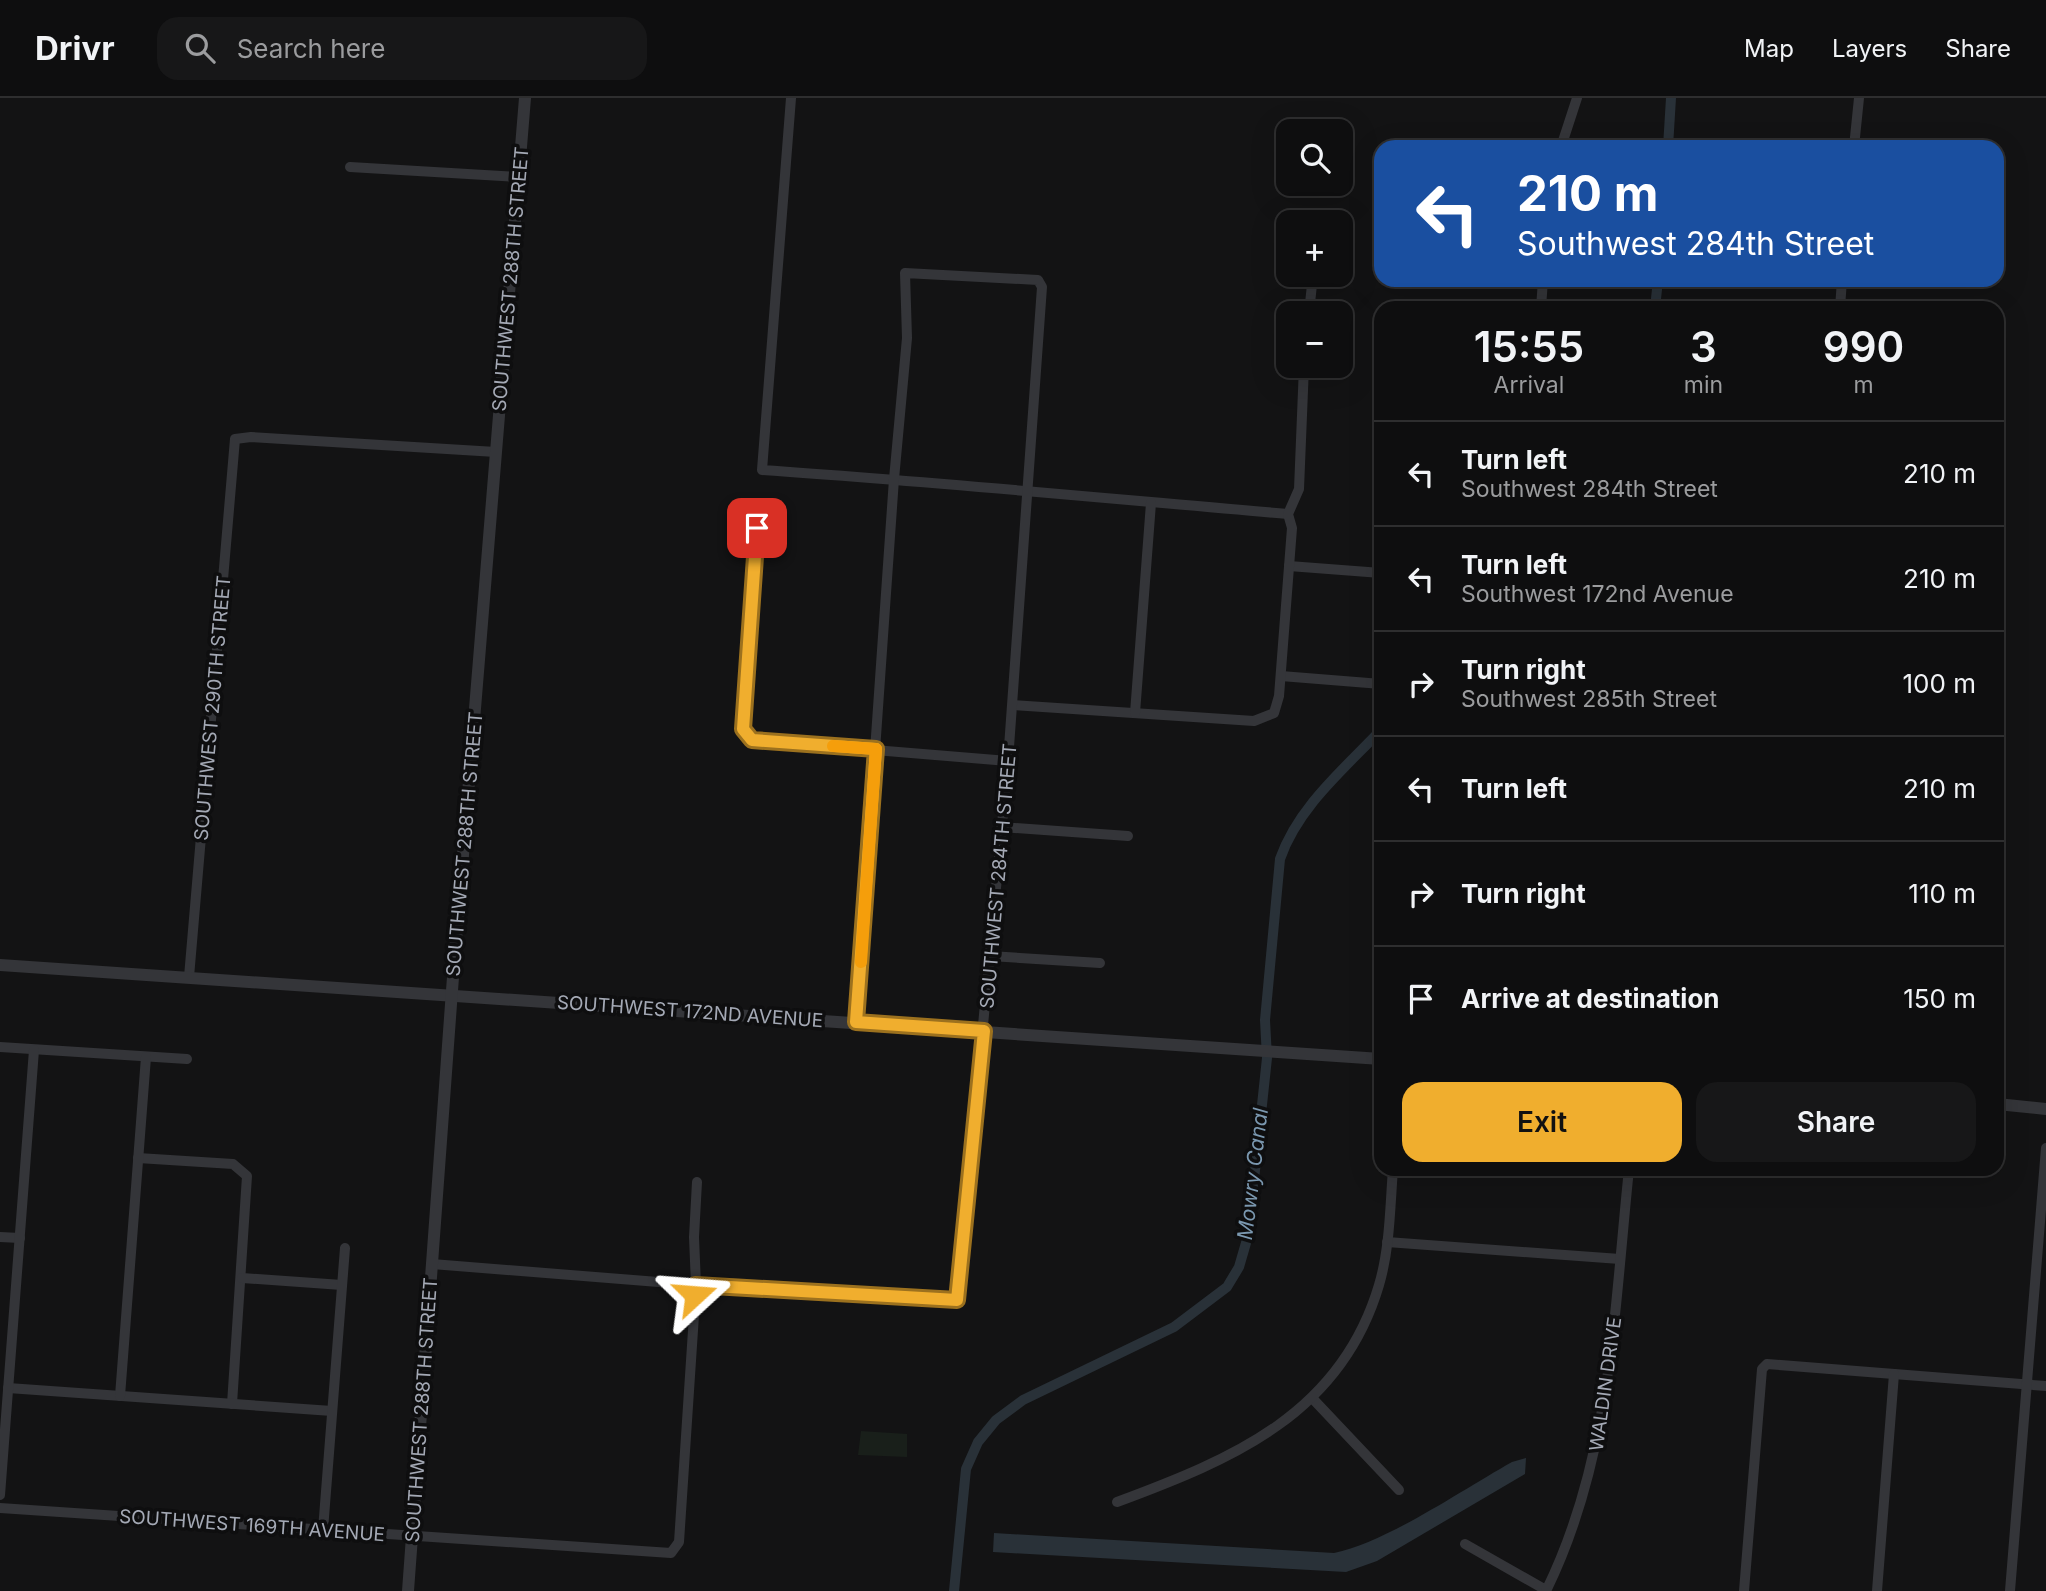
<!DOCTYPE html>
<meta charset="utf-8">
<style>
:root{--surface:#0e0e0f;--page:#171718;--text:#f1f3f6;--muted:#9b9c9e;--line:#2e2e2f;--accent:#f0ae2e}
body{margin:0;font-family:Inter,sans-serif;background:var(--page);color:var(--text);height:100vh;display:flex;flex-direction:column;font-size:26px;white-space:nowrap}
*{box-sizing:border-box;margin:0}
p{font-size:23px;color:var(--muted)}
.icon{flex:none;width:38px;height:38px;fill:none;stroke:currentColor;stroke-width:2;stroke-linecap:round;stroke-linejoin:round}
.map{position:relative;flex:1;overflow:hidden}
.details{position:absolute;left:1374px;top:203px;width:630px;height:875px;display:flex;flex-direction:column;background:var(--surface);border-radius:21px;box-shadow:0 7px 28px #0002,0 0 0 2px var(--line)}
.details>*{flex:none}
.top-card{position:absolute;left:1374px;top:42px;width:630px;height:147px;border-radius:21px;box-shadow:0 7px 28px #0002,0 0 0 2px var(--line);background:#1a4fa0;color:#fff;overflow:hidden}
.controls{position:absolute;left:1276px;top:21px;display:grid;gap:14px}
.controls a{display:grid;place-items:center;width:77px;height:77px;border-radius:14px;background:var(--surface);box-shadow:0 7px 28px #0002,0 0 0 2px var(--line);font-size:35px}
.pin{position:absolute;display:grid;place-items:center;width:60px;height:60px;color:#fff;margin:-30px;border-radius:14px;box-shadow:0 4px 10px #0006}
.me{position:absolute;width:77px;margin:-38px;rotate:71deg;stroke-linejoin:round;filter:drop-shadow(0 0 5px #0008)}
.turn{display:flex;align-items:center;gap:24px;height:147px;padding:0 28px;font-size:32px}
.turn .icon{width:91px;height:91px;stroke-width:2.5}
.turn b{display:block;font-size:49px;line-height:60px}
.eta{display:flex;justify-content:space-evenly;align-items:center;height:119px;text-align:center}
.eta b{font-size:42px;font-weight:600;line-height:49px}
.cta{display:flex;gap:14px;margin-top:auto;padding:14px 28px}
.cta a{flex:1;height:80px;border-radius:21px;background:var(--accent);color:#111;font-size:28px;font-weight:600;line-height:80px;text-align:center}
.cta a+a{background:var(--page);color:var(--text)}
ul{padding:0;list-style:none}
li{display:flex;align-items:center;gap:21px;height:105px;padding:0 28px;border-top:2px solid var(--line)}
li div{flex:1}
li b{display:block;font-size:26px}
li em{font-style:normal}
header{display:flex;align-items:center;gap:42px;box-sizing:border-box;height:98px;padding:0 35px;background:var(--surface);border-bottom:2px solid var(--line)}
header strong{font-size:33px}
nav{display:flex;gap:38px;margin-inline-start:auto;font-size:24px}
.search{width:490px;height:63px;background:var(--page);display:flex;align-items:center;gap:18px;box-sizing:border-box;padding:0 24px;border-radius:21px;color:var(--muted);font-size:26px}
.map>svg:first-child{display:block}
</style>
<header>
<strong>Drivr</strong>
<div class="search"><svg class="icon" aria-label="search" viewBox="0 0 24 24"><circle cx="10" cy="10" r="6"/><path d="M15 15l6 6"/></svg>Search here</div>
<nav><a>Map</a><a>Layers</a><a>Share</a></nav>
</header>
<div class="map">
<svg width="2046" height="1493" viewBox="0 0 2046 1493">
<rect width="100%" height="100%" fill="#131314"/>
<path fill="#191f1a" d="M861,1333L907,1336V1359L858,1357Z"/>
<path fill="#293138" d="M1526,1360L1525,1376L1377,1463L1346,1474L993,1454L994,1435L1334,1455C1387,1444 1462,1392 1512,1364Z"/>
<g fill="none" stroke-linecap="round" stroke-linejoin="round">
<g stroke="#293138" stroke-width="10">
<path d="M1668,49L1671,0"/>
<path d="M1655,210L1658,182"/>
<path d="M954,1493L966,1371L978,1344L996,1322L1023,1302L1174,1229L1227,1189L1239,1169L1248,1138L1267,960L1265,922L1280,761C1298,709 1344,671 1381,632"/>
</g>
<g stroke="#343539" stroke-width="10">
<path d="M791,0L762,372C938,384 1113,401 1288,416"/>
<path d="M1561,49L1577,0"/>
<path d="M1854,49L1859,0"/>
<path d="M350,69L518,79"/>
<path d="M1541,210L1543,182"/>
<path d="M1840,210L1842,182"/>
<path d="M1309,215L1313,177"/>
<path d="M759,405L742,631L752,642L1008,663"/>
<path d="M1289,468L1381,475"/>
<path d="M1281,578L1381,586"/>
<path d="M1013,607L1254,623L1274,615L1279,598L1292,430L1288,416L1299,391L1304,268"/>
<path d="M1135,615L1151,405"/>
<path d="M1001,729L1128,738"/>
<path d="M990,858L1100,865"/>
<path d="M189,879L235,341L251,339L496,354"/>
<path d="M0,949L187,961"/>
<path d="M138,1060L233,1066L247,1078L232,1306"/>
<path d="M0,1139L20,1140"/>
<path d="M1387,1144L1620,1161"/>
<path d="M432,1166L696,1187L957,1202L1008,663L1042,189L1038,182L905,175L907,240L894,381L856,924"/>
<path d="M242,1180L342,1187"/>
<path d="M8,1290L332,1313"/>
<path d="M120,1298L146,959"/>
<path d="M1313,1301L1399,1392"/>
<path d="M0,1397L34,952"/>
<path d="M1117,1404C1233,1361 1341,1316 1379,1187C1390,1150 1390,1109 1393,1071"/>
<path d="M0,1410L671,1455L679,1444L696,1187L694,1139L697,1084"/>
<path d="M323,1432L345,1150"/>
<path d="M1465,1446L1546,1492"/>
<path d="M1546,1493C1611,1361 1614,1214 1629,1071"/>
<path d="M1744,1493L1762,1271L1767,1266L2046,1288"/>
<path d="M1877,1493L1894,1276"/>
<path d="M2010,1493L2046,1050"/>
</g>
<g stroke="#343539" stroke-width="12">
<path d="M0,867L1381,961"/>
<path d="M1997,1006L2046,1011"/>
<path d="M408,1493L453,879L525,0"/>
</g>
</g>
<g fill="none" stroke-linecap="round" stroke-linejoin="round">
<g stroke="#9c711e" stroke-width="18">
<path id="route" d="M695,1197V1187L957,1202L984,933L856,924L876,651L752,642L743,631L757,430"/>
</g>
<use href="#route" stroke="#f0ae2e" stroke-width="12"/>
<path stroke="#f59e0b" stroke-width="12" d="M833,648L876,651L861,864"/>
</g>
<g text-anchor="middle" stroke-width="7" stroke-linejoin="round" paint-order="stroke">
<g font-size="19" fill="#a4a9b5" stroke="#0e0e0f">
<text transform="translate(510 181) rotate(-85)" y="7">SOUTHWEST 288TH STREET</text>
<text transform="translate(212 610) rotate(-85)" y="7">SOUTHWEST 290TH STREET</text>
<text transform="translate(464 746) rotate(-85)" y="7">SOUTHWEST 288TH STREET</text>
<text transform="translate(998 778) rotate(-85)" y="7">SOUTHWEST 284TH STREET</text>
<text transform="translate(690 913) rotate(4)" y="7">SOUTHWEST 172ND AVENUE</text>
<text transform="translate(1605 1286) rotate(-82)" y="7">WALDIN DRIVE</text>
<text transform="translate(421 1312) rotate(-86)" y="7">SOUTHWEST 288TH STREET</text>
<text transform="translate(252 1427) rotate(4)" y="7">SOUTHWEST 169TH AVENUE</text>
</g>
<g font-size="21" font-style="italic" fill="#7b98b0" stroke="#0e0e0f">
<text transform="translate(1253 1076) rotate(-83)" y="7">Mowry Canal</text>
</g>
</g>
</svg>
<div class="controls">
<a><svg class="icon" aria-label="search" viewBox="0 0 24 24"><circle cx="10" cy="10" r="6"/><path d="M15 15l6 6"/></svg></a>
<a>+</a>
<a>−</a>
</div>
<div class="pin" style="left:757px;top:430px;background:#d93025"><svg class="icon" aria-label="arrive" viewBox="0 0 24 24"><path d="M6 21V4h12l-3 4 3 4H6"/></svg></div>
<svg class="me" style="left:695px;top:1197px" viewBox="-20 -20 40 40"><path d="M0-17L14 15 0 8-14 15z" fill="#f0ae2e" stroke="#fff" stroke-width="4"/></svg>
<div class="top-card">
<div class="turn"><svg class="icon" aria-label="left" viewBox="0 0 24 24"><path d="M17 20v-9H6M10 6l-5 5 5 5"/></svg><div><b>210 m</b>Southwest 284th Street</div></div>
</div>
<section class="details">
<div class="eta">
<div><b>15:55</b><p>Arrival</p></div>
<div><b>3</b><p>min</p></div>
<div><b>990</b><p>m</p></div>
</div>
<ul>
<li><svg class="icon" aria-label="left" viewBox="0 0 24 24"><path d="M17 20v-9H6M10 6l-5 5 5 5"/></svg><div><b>Turn left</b><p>Southwest 284th Street</p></div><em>210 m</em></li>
<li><svg class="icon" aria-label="left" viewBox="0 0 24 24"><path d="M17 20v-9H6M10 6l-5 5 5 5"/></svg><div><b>Turn left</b><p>Southwest 172nd Avenue</p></div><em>210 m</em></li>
<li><svg class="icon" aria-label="right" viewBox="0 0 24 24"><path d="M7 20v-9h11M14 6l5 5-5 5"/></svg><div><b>Turn right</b><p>Southwest 285th Street</p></div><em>100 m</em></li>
<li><svg class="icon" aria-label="left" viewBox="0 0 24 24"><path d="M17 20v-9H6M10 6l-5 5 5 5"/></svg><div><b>Turn left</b></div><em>210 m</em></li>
<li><svg class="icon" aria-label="right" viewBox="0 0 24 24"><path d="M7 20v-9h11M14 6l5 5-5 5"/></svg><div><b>Turn right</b></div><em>110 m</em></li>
<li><svg class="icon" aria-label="arrive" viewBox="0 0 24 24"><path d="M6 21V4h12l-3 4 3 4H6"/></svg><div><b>Arrive at destination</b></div><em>150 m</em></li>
</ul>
<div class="cta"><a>Exit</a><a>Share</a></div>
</section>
</div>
